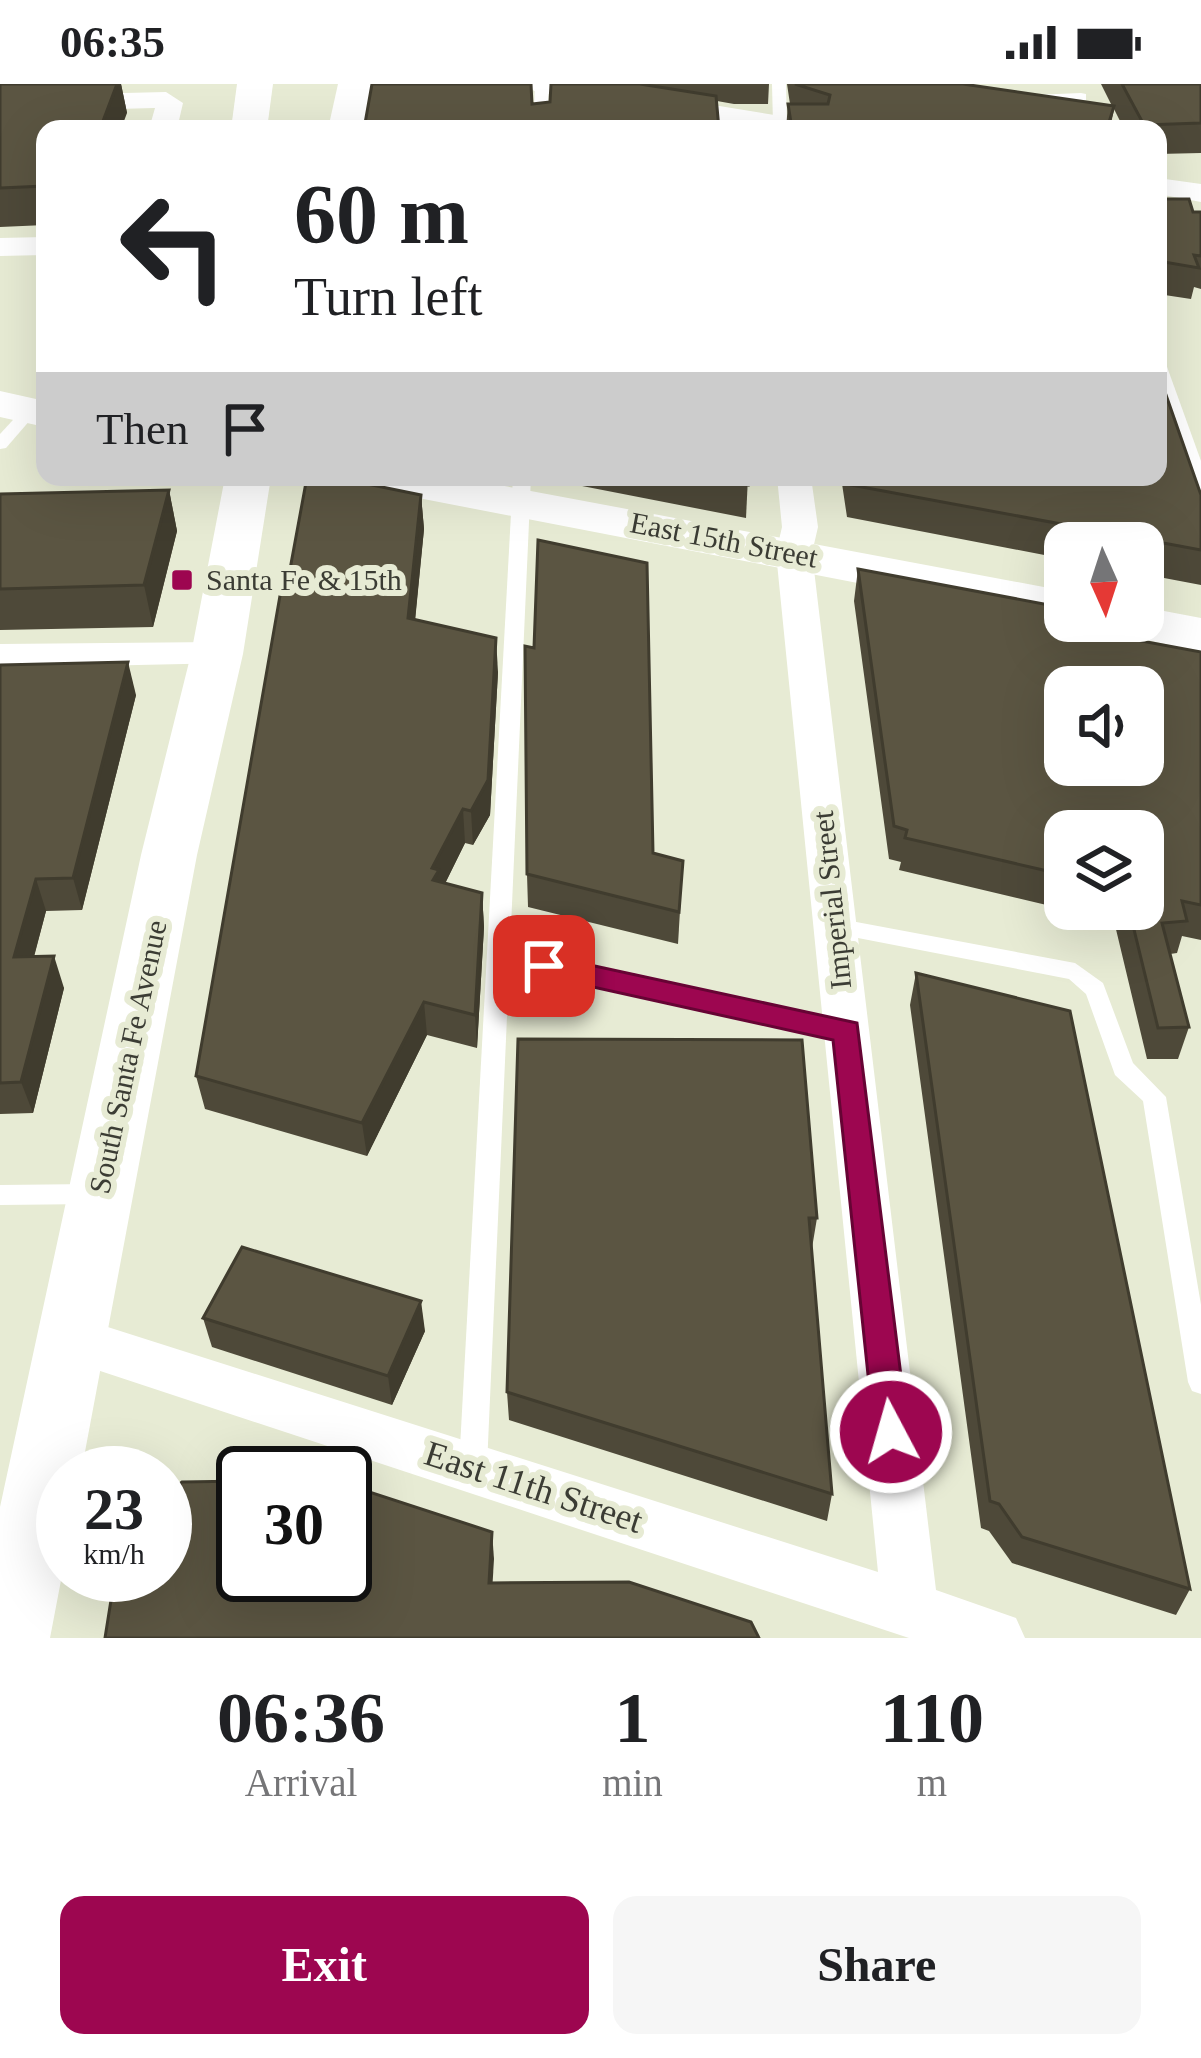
<!DOCTYPE html>
<style>
:root{--surface:#fff;--page:#f6f6f6;--text:#202124;--muted:#757577;--accent:#9d0650}
body{margin:0;font-family:Georgia,serif;background:var(--page);color:var(--text);height:100vh;display:flex;flex-direction:column;font-size:45px;white-space:nowrap}
*{box-sizing:border-box;margin:0}
p{font-size:39px;color:var(--muted)}
.icon{flex:none;width:66px;height:66px;fill:none;stroke:currentColor;stroke-width:2;stroke-linecap:round;stroke-linejoin:round}
.map{position:relative;height:1554px;overflow:hidden}
.panel{display:flex;flex-direction:column;background:var(--surface);flex:1}
.panel>*{flex:none}
.banner{position:absolute;left:36px;top:36px;width:1131px;height:366px;border-radius:24px;box-shadow:0 12px 48px #0002;background:#fff;color:var(--text);overflow:hidden}
.needle{width:78px;rotate:177deg}
.buttons{position:absolute;left:1044px;top:438px;display:grid;gap:24px}
.buttons a{display:grid;place-items:center;width:120px;height:120px;border-radius:24px;background:var(--surface);box-shadow:0 12px 48px #0002;font-size:60px}
.speed{position:absolute;left:36px;top:1362px;display:flex;gap:24px;font-size:60px;font-weight:700;text-align:center}
.speed>*{display:grid;place-content:center;width:156px;height:156px;border-radius:50%;background:var(--surface);box-shadow:0 12px 48px #0002;line-height:1}
.speed small{font-size:30px;font-weight:400}
.speed .limit{border:6px solid #111;border-radius:18px;background:#fff;color:#111}
.pin{position:absolute;display:grid;place-items:center;width:102px;height:102px;color:#fff;margin:-51px;border-radius:24px;box-shadow:0 6px 18px #0006}
.me{position:absolute;width:132px;margin:-66px;rotate:354deg;stroke-linejoin:round;filter:drop-shadow(0 0 9px #0008)}
.turn{display:flex;align-items:center;gap:42px;height:252px;padding:0 60px;font-size:54px}
.turn .icon{width:156px;height:156px;stroke-width:2.5}
.turn b{display:block;font-size:84px;line-height:102px}
.then{display:flex;align-items:center;height:114px;padding:0 60px;background:#0003;gap:24px;font-size:45px}
.eta{display:flex;justify-content:space-evenly;align-items:center;height:204px;text-align:center}
.eta b{font-size:72px;font-weight:700;line-height:84px}
.primary-button{display:flex;gap:24px;margin-top:auto;padding:24px 60px}
.primary-button a{flex:1;height:138px;border-radius:24px;background:var(--accent);color:#fff;font-size:48px;font-weight:700;line-height:138px;text-align:center}
.primary-button a+a{background:var(--page);color:var(--text)}
.status{display:flex;justify-content:space-between;align-items:center;height:84px;padding:0 60px;background:var(--surface);direction:ltr}
.status svg{height:33px;fill:currentColor}
.map>svg:first-child{display:block}
</style>
<div class="status"><b>06:35</b><svg viewBox="0 0 49 12"><path d="M0 12V9h3v3zM5 12V6h3v6zM10 12V3h3v9zM15 12V0h3v12zM26 1h20v11H26zM47 4h2v5h-2z"/></svg></div>
<div class="map">
<svg width="1201" height="1554" viewBox="0 0 1201 1554">
<rect width="100%" height="100%" fill="#e7ebd4"/>
<g fill="none" stroke-linecap="round" stroke-linejoin="round">
<g fill="#fff" fill-rule="evenodd">
<path d="M772,0H786L787,40L780,44L773,40Z"/>
<path d="M535,1H549L547,45H533Z"/>
<path d="M1081,9L1086,10V16L1033,19L1026,15L1033,11Z"/>
<path d="M1158,275L1166,280L1201,377V406L1192,401L1158,303Z"/>
<path d="M30,322L38,327L6,364L0,365V350L24,324Z"/>
<path d="M513,393H531L487,1382L483,1391L473,1395L463,1391L459,1382Z"/>
<path d="M835,834L1075,879L1103,899L1133,979L1166,1013L1201,1221V1310L1192,1307L1188,1298L1143,1017L1115,991L1086,910L1069,895L827,848L824,842L827,836Z"/>
<path d="M544,874L846,939L854,942L857,948L854,954L846,957L544,890L536,888L533,882L536,876Z"/>
<path d="M93,1100L102,1103L105,1110L102,1117L93,1120L0,1121V1101Z"/>
</g>
<g fill="#fff" fill-rule="evenodd">
<path d="M523,0H584L811,37L825,45H761L536,8Z"/>
<path d="M166,8L183,19L177,45H149L155,24L0,28V12Z"/>
<path d="M1158,94L1201,100V118L1158,110Z"/>
<path d="M45,153V171L0,172V154Z"/>
<path d="M777,393H811L818,443L812,469L936,1506L1016,1534L1025,1554H909L70,1277L52,1270L44,1254L52,1238L70,1231L878,1488L776,469L782,443Z"/>
<path d="M217,558L230,561L236,570L230,579L0,584V560Z"/>
</g>
<g fill="#fff" fill-rule="evenodd">
<path d="M237,0H273L267,45H231Z"/>
<path d="M0,307L45,317V343L0,333Z"/>
<path d="M225,393H271L243,570L197,771L81,1389H63V1486L50,1554H0V1423L141,771L191,570Z"/>
<path d="M359,393H456L1065,507V537H1073L1065,539L382,407L366,403Z"/>
<path d="M1143,523L1201,534V568L1115,549L1108,537H1143Z"/>
</g>
<path fill="#fff" fill-rule="evenodd" d="M338,0H378L368,45H328Z"/>
</g>
<g fill="#4e4939" fill-rule="evenodd">
<path d="M0,0H121L127,29L45,45V141L0,143Z"/>
<path d="M551,0H769L768,20H734L717,17L532,20L550,18Z"/>
<path d="M787,0H963L1112,22L1101,0H1201V69L1158,70V45H1124L1114,25L1110,45H786L788,20H790Z"/>
<path d="M1158,115L1193,128H1201V205L1194,203L1191,215L1158,210Z"/>
<path d="M536,393H748L746,434Z"/>
<path d="M841,393H1158L1201,411V501L1143,490V459H1065V475L847,433Z"/>
<path d="M169,406L177,447L153,543L0,546V410Z"/>
<path d="M421,411L424,445L415,535L498,588L490,731L473,761L465,759L445,799L482,809L484,843L477,964L427,951L367,1072L205,1025L196,992L286,507Z"/>
<path d="M858,485L1093,548L1201,568V856L1182,852L1177,869L1170,870L1189,943L1178,975H1147L1114,837L899,786L901,778L889,775L854,517ZM1065,747L1143,825H1065Z"/>
<path d="M0,581L136,611L82,826L46,827L34,873L64,904L33,1029L0,1030Z"/>
<path d="M683,777L678,860L528,823L527,790Z"/>
<path d="M916,889L1190,1505L1176,1531L1012,1479L989,1447L981,1444L910,921Z"/>
<path d="M518,955L817,1134L812,1164L832,1410L827,1437L509,1336L507,1308Z"/>
<path d="M203,1234L425,1247L392,1321L212,1263Z"/>
</g>
<g fill="#403c2e">
<path d="M117,0H121L127,29L121,45H100Z"/>
<path d="M169,406L177,447L153,543L144,501Z"/>
<path d="M421,411L424,445L412,568L408,534Z"/>
<path d="M496,554L498,588L490,731L473,761L471,727Z"/>
<path d="M128,578L136,611L82,826L73,794Z"/>
<path d="M463,725L465,759L441,808L437,831L432,784Z"/>
<path d="M36,795L46,827L25,905L14,873Z"/>
<path d="M482,809L484,843L477,964L475,931Z"/>
<path d="M54,872L64,904L33,1029L21,998Z"/>
<path d="M424,918L427,951L367,1072L362,1039Z"/>
<path d="M421,1217L425,1247L392,1321L388,1292Z"/>
<path d="M492,1448L494,1475L491,1525L489,1499Z"/>
</g>
<g fill="#5b5542" stroke="#403c2e" stroke-width="3" fill-rule="evenodd">
<path d="M0,0H117L100,45H45V102L0,104Z"/>
<path d="M372,0H531L532,20L550,18L551,0H640L716,12L719,45H364Z"/>
<path d="M795,0H963L1114,22L1107,45H792L788,20H828L830,11Z"/>
<path d="M1122,0H1201V39L1144,41Z"/>
<path d="M1158,115H1189L1193,128H1201V172L1194,171L1199,184L1158,177Z"/>
<path d="M1158,288L1201,411V466L851,401L850,393H1158Z"/>
<path d="M307,393H333L421,411L408,534L496,554L488,696L471,727L463,725L432,784L439,786L433,796L482,809L475,931L424,918L362,1039L196,992L281,506L286,507Z"/>
<path d="M705,393H748V401Z"/>
<path d="M169,406L144,501L0,505V410Z"/>
<path d="M538,456L647,479L653,769L683,777L679,828L527,790L525,562L534,564Z"/>
<path d="M858,485L1065,524V537H1090L1093,548L1201,568V821L1182,817L1187,837L1162,839L1189,943L1158,944L1129,825H1143V747H1065V791L905,754L907,746L894,742ZM1065,603H1143V681H1065Z"/>
<path d="M128,578L73,794L36,795L14,873L54,872L21,998L0,999V581Z"/>
<path d="M916,889L1070,927L1190,1505L1022,1453L999,1420L990,1417Z"/>
<path d="M518,955L802,956L817,1134H809L832,1410L507,1308Z"/>
<path d="M242,1163L421,1217L388,1292L203,1234Z"/>
<path d="M243,1397V1491H345V1400L492,1448L489,1499L629,1498L751,1538L759,1554H105L115,1491H165V1407L169,1409L182,1398Z"/>
</g>
<path fill="#9d0650" stroke="#660434" stroke-width="3" d="M544,871L857,939L908,1348L903,1359L891,1364L879,1359L874,1348L833,956L534,890L530,882L534,875Z"/>
<rect fill="#9d0650" stroke="#e7ebd4" stroke-width="4.5" x="170" y="484" width="24" height="24" rx="6"/>
<g text-anchor="middle" stroke-width="12" stroke-linejoin="round" paint-order="stroke">
<g font-size="30" fill="#3b3c34" stroke="#e7ebd4">
<text transform="translate(724 456) rotate(11)" y="10">East 15th Street</text>
<text transform="translate(832 816) rotate(-96)" y="10">Imperial Street</text>
<text transform="translate(128 973) rotate(-78)" y="10">South Santa Fe Avenue</text>
</g>
<g font-size="30" fill="#3b3c34" stroke="#e7ebd4" text-anchor="start">
<text x="206" y="506">Santa Fe &amp; 15th</text>
</g>
<g font-size="36" fill="#3b3c34" stroke="#e7ebd4">
<text transform="translate(534 1402) rotate(18)" y="13">East 11th Street</text>
</g>
</g>
</svg>
<div class="buttons">
<a><svg class="needle" viewBox="-14 -14 28 28"><path d="M0-13l5 13h-10z" fill="#e53935"/><path d="M0 13l5-13h-10z" fill="#757577"/></svg></a>
<a><svg class="icon" aria-label="sound" viewBox="0 0 24 24"><path d="M4 9h4l5-4v14l-5-4H4zM17 9q2 3 0 6"/></svg></a>
<a><svg class="icon" aria-label="layers" viewBox="0 0 24 24"><path d="M12 4l9 5-9 5-9-5zM3 14l9 5 9-5"/></svg></a>
</div>
<div class="speed"><div>23<small>km/h</small></div><div class="limit">30</div></div>
<div class="pin" style="left:544px;top:882px;background:#d93025"><svg class="icon" aria-label="arrive" viewBox="0 0 24 24"><path d="M6 21V4h12l-3 4 3 4H6"/></svg></div>
<svg class="me" style="left:891px;top:1348px" viewBox="-20 -20 40 40"><circle r="17" fill="#9d0650" stroke="#fff" stroke-width="3"/><path d="M0-11L8 9 0 5-8 9z" fill="#fff"/></svg>
<div class="banner">
<div class="turn"><svg class="icon" aria-label="left" viewBox="0 0 24 24"><path d="M17 20v-9H6M10 6l-5 5 5 5"/></svg><div><b>60 m</b>Turn left</div></div>
<div class="then">Then<svg class="icon" aria-label="arrive" viewBox="0 0 24 24"><path d="M6 21V4h12l-3 4 3 4H6"/></svg></div>
</div>
</div>
<section class="panel">
<div class="eta">
<div><b>06:36</b><p>Arrival</p></div>
<div><b>1</b><p>min</p></div>
<div><b>110</b><p>m</p></div>
</div>
<div class="primary-button"><a>Exit</a><a>Share</a></div>
</section>
